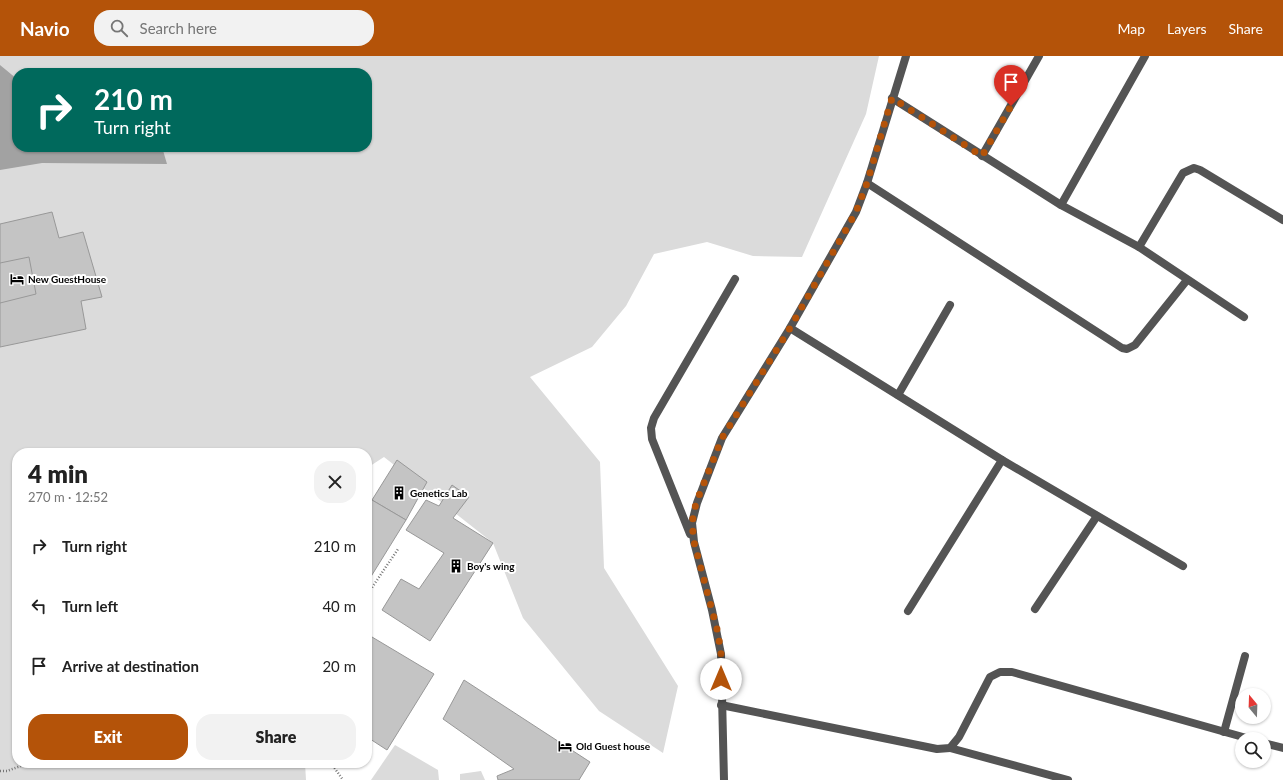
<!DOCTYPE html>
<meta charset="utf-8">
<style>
:root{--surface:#fff;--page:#f2f2f2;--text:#222;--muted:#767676;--accent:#b45309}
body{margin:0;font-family:Lato,sans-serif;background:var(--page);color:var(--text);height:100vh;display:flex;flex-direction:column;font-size:15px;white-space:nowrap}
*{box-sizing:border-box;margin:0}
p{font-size:13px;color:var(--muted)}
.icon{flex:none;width:22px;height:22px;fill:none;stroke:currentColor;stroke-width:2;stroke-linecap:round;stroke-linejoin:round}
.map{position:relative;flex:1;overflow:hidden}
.drawer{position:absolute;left:12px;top:392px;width:360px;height:320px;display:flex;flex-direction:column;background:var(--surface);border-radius:16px;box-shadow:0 1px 3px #0004}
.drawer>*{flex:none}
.hud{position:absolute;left:12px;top:12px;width:360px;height:84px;border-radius:16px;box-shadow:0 1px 3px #0004;background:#00695c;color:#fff;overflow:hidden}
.needle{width:26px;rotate:341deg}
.controls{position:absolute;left:1235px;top:632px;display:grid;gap:8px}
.controls a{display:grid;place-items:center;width:36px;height:36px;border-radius:50%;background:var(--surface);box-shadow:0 1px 3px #0004;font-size:20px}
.pin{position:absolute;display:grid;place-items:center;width:34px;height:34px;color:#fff;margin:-41px -17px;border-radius:50% 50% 50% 0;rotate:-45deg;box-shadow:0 0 4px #0007}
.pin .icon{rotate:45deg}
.me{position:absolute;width:44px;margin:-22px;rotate:0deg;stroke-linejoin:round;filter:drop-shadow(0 0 3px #0008)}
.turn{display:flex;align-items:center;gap:14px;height:84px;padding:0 16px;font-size:18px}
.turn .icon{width:52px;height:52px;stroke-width:2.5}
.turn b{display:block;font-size:28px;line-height:34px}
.round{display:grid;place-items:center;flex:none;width:42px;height:42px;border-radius:16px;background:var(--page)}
.summary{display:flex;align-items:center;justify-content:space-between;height:68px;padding:0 16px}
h1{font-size:24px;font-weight:800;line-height:30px}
.button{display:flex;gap:8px;margin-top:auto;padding:8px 16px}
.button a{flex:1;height:46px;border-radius:16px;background:var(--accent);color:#fff;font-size:16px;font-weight:800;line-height:46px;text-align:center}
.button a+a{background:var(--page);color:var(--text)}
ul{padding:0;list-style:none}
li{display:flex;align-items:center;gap:12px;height:60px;padding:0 16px}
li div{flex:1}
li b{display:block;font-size:15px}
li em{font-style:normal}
header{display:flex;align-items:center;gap:24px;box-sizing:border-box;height:56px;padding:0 20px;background:var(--accent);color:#fff}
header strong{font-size:19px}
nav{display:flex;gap:22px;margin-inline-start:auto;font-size:14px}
.search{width:280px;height:36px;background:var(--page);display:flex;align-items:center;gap:10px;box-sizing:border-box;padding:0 14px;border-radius:16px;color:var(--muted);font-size:15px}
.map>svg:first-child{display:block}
</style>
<header>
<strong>Navio</strong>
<div class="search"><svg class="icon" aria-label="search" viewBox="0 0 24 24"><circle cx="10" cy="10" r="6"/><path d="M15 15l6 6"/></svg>Search here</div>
<nav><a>Map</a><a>Layers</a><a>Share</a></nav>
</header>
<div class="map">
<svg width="1283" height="724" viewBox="0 0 1283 724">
<rect width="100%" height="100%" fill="#fff"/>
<g fill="#dbdbdb" fill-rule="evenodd">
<path d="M0,0H879L866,58L802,201L753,200L707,186L654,198L626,250L592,291L530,321L600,406L604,512L678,630L663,697L599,655L523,562L493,487L384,401L367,412V397H17V707H305L306,724H0ZM17,17H367V91H17Z"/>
<path d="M395,689L438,714L439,724H371Z"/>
<path d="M481,715L485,724H460V718Z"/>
</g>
<path fill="#a2a2a2" d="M0,9L17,23V91H162L167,108L42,107L0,114Z"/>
<g fill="#c4c4c4" stroke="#989898">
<path d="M52,156L59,182L83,176L102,241L81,245L86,273L0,291V168Z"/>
<path d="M29,201L36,238L0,247V207Z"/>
<path d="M397,404L427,426L406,464L372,444Z"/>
<path d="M452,429L469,441L453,462L493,487L430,585L382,554L401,523L419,533L444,497L406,474L426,444L439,450Z"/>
<path d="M372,444L406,464L367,527V452Z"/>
<path d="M367,578L434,618L387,694L367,681Z"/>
<path d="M464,624L590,706L579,724H498L497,720L514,713L443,663Z"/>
</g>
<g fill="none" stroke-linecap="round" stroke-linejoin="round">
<g stroke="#767676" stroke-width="2.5" stroke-dasharray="1 2" stroke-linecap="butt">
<path d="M367,539L398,493"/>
<path d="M331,707L343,724"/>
<path d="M0,715H7L29,707"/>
</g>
<g stroke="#545454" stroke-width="8">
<path d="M892,42L1061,149L1139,191L1244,261"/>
<path d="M982,100L1039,0"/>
<path d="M867,127L1122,292L1127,293L1135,289L1187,224"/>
<path d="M1061,149L1145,0"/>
<path d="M1139,191L1183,117L1194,112L1200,114L1283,164"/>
<path d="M790,272L1002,404L1183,510"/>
<path d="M898,339L950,249"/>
<path d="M690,478L652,383L651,372L654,362L735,223"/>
<path d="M1035,553L1097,460"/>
<path d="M908,555L1002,404"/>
<path d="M721,649L937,693L950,692L959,681L990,621L1000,616H1012L1250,683"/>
<path d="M1224,676L1245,600"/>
<path d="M1264,687L1283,692"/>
<path d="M950,692L1068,724"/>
<path d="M724,724L721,598L712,554L694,486L692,467L697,447L722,382L790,272L856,156L867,127L906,0"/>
</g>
</g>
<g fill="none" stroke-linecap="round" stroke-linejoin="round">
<path stroke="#b45309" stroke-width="7" stroke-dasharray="0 12.6" d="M721,623V598L718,577L694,486L692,467L696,447L722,382L790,272L856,156L867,127L892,42L982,100L1011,50"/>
</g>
<defs>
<g id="hotel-bare" transform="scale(1.08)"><path d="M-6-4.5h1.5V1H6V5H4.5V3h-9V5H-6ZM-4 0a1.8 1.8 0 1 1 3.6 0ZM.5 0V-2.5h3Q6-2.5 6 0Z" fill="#000" stroke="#fff" stroke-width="2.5" paint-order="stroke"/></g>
<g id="building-bare" transform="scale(1.08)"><path d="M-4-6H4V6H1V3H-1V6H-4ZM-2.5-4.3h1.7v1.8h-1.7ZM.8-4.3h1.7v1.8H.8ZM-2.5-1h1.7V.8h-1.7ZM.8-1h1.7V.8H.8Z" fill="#000" stroke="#fff" stroke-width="2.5" paint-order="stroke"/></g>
</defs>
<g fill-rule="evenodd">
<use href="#hotel-bare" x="17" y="223"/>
<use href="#building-bare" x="399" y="437"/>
<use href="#building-bare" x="456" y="510"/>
<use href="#hotel-bare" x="565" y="690"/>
</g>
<g text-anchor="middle" stroke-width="4" stroke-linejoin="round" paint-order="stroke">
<g font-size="10" font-weight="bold" fill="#000" stroke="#fff" text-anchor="start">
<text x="28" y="227">New GuestHouse</text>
<text x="410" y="441">Genetics Lab</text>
<text x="467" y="514">Boy's wing</text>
<text x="576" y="694">Old Guest house</text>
</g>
</g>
</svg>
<div class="controls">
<a><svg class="needle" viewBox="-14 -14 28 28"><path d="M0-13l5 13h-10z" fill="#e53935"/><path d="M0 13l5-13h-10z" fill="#767676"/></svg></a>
<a><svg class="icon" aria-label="search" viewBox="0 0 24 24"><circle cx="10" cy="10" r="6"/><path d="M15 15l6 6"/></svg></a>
</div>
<div class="pin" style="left:1011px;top:50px;background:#d93025"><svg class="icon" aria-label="arrive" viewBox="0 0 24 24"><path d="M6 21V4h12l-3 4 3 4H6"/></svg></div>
<svg class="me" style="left:721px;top:623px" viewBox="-20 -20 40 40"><circle r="19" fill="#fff"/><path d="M0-13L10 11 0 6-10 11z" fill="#b45309"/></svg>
<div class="hud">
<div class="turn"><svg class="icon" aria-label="right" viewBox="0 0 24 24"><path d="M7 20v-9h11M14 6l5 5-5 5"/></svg><div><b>210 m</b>Turn right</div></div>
</div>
<section class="drawer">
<div class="summary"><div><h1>4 min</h1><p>270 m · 12:52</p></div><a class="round"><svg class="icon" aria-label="close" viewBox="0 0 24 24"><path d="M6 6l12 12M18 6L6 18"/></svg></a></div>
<ul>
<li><svg class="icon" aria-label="right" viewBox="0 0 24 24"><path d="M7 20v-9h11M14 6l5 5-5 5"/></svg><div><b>Turn right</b></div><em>210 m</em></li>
<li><svg class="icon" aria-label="left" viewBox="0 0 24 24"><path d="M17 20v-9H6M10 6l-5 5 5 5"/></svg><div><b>Turn left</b></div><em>40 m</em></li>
<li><svg class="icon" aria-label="arrive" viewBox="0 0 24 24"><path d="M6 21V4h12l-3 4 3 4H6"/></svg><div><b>Arrive at destination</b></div><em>20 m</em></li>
</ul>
<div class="button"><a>Exit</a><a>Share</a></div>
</section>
</div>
